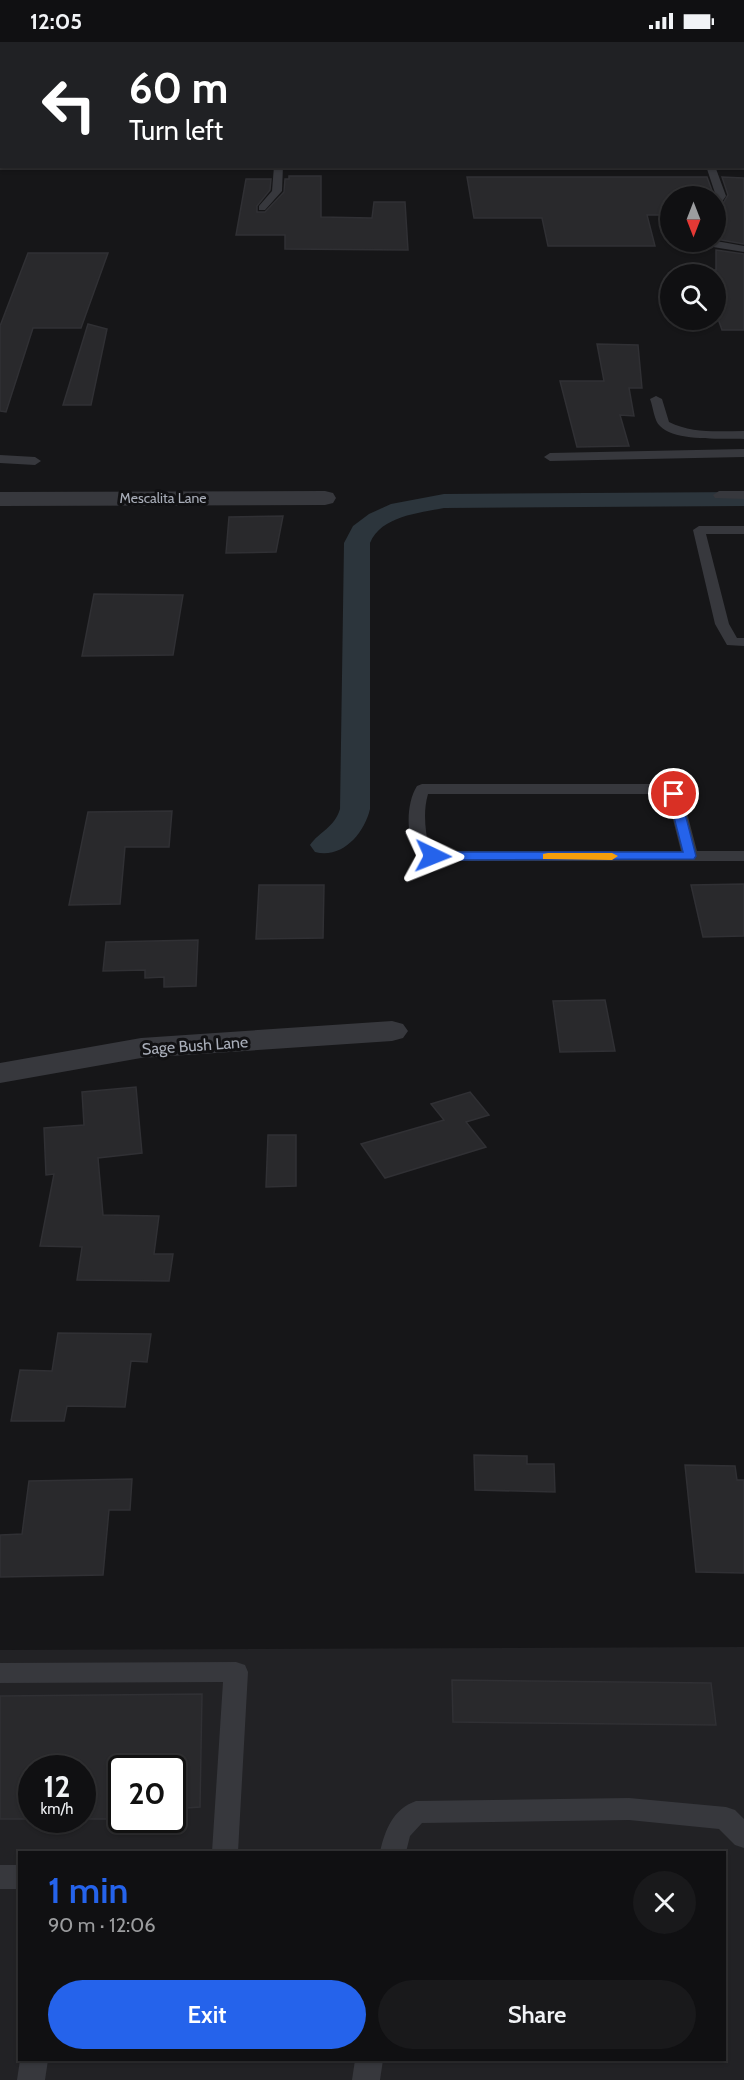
<!DOCTYPE html>
<meta charset="utf-8">
<style>
:root{--surface:#101012;--page:#19191b;--text:#f1f3f6;--muted:#9c9d9f;--line:#303032;--accent:#2563eb}
body{margin:0;font-family:Cabin,sans-serif;background:var(--page);color:var(--text);height:100vh;display:flex;flex-direction:column;font-size:22px;white-space:nowrap}
*{box-sizing:border-box;margin:0}
p{font-size:20px;color:var(--muted)}
.icon{flex:none;width:33px;height:33px;fill:none;stroke:currentColor;stroke-width:2;stroke-linecap:round;stroke-linejoin:round}
.map{position:relative;flex:1;overflow:hidden}
.drawer{position:absolute;left:18px;top:1809px;width:708px;height:210px;display:flex;flex-direction:column;background:var(--surface);border-radius:0px;box-shadow:0 2px 4px #0004,0 0 0 2px var(--line)}
.drawer>*{flex:none}
.hud{position:absolute;left:0px;top:0px;width:744px;height:126px;box-shadow:0 2px 4px #0004,0 0 0 2px var(--line);background:#202124;color:#fff;overflow:hidden}
.needle{width:39px;rotate:180deg}
.buttons{position:absolute;left:660px;top:144px;display:grid;gap:12px}
.buttons a{display:grid;place-items:center;width:66px;height:66px;border-radius:50%;background:var(--surface);box-shadow:0 2px 4px #0004,0 0 0 2px var(--line);font-size:30px}
.speed{position:absolute;left:18px;top:1713px;display:flex;gap:12px;font-size:30px;font-weight:700;text-align:center}
.speed>*{display:grid;place-content:center;width:78px;height:78px;border-radius:50%;background:var(--surface);box-shadow:0 2px 4px #0004,0 0 0 2px var(--line);line-height:1}
.speed small{font-size:15px;font-weight:400}
.speed .limit{border:3px solid #111;border-radius:9px;background:#fff;color:#111}
.pin{position:absolute;display:grid;place-items:center;width:51px;height:51px;color:#fff;margin:-26px;border:3px solid #fff;border-radius:50%;box-shadow:0 2px 6px #0007}
.me{position:absolute;width:66px;margin:-33px;rotate:92deg;stroke-linejoin:round;filter:drop-shadow(0 0 4px #0008)}
.turn{display:flex;align-items:center;gap:21px;height:126px;padding:0 30px;font-size:27px}
.turn .icon{width:78px;height:78px;stroke-width:2.5}
.turn b{display:block;font-size:42px;line-height:51px}
.round{display:grid;place-items:center;flex:none;width:63px;height:63px;border-radius:32px;background:var(--page)}
.headline{display:flex;align-items:center;justify-content:space-between;height:102px;padding:0 30px}
h1{font-size:36px;font-weight:600;line-height:45px;color:var(--accent)}
.primary-button{display:flex;gap:12px;margin-top:auto;padding:12px 30px}
.primary-button a{flex:1;height:69px;border-radius:36px;background:var(--accent);color:#fff;font-size:24px;font-weight:600;line-height:69px;text-align:center}
.primary-button a+a{background:var(--page);color:var(--text)}
.status{display:flex;justify-content:space-between;align-items:center;height:42px;padding:0 30px;background:var(--surface);direction:ltr}
.status svg{height:16px;fill:currentColor}
.map>svg:first-child{display:block}
</style>
<div class="status"><b>12:05</b><svg viewBox="0 0 49 12"><path d="M0 12V9h3v3zM5 12V6h3v6zM10 12V3h3v9zM15 12V0h3v12zM26 1h20v11H26zM47 4h2v5h-2z"/></svg></div>
<div class="map">
<svg width="744" height="2038" viewBox="0 0 744 2038">
<rect width="100%" height="100%" fill="#161618"/>
<path fill="#222225" fill-rule="evenodd" d="M744,1605V2038H0V1608ZM32,1726H82V1778H32ZM122,1726H172V1778H122ZM20,1810H724V2018H20Z"/>
<g fill="none" stroke-linecap="round" stroke-linejoin="round">
<path fill="#2c353c" fill-rule="evenodd" d="M744,450V464L444,466C419,471 381,474 370,501V767C364,792 342,817 315,810L310,803C320,789 334,786 340,767L344,501L353,484L369,472L391,462L444,452Z"/>
</g>
<g fill="#29292c" stroke="#303034" stroke-width="1.5">
<path d="M289,134H321V175L372,176L374,160H405L408,208L285,207V193H236L246,137H271L270,148L257,164V170H265L284,150L285,137H289Z"/>
<path d="M467,135H707L714,154H670V173H647L655,204H548L542,176H474Z"/>
<path d="M722,135L744,136V202L716,197V167L721,165L728,153Z"/>
<path d="M716,208L744,212V288H722L716,271V232H702L700,228H716Z"/>
<path d="M28,211H108L81,286H33L6,370L0,369V284Z"/>
<path d="M88,282L107,287L91,363H63Z"/>
<path d="M597,302L638,303L642,346H629L634,374L620,373L629,404L577,405L560,339H604Z"/>
<path d="M283,474L276,510L226,511L229,475Z"/>
<path d="M94,552L183,553L173,613L82,614Z"/>
<path d="M172,769L169,805H125L120,862L69,863L88,770Z"/>
<path d="M744,842V894L703,895L691,843Z"/>
<path d="M259,843H324L323,896L256,897Z"/>
<path d="M198,898L196,944L164,945V935L145,936V928L103,929L106,900Z"/>
<path d="M605,958L615,1009L560,1010L553,959Z"/>
<path d="M136,1045L142,1111L98,1116L103,1173L159,1174L154,1212H173L169,1239L77,1238L82,1205L40,1204L54,1132L46,1133L44,1086L84,1083L82,1050Z"/>
<path d="M470,1050L489,1073L466,1080L486,1105L385,1136L361,1102L444,1078L431,1062Z"/>
<path d="M268,1093H296V1144L266,1145Z"/>
<path d="M58,1291L151,1292L147,1320L131,1319L125,1365L67,1364L64,1379H11L20,1328L52,1329Z"/>
<path d="M474,1413L527,1414V1422H554L555,1450L475,1448Z"/>
<path d="M685,1423L735,1424L737,1438H744V1531L696,1530Z"/>
<path d="M132,1437L130,1468H109L103,1533L0,1535V1493L22,1492L29,1439Z"/>
<path d="M452,1638L711,1641L716,1683L453,1680Z"/>
<path d="M202,1652L200,1765L172,1767V1726H122V1777H82V1726H32V1777H0V1654Z"/>
</g>
<g fill="none" stroke-linecap="round" stroke-linejoin="round">
<g fill="#37383d" fill-rule="evenodd">
<rect x="742" y="24" width="2" height="4"/>
<path d="M274,124H283L282,149L265,168H259V164L272,149Z"/>
<path d="M706,124H715L726,154L719,164L716,165V154Z"/>
<path d="M716,199L744,204V210L713,205L708,202Z"/>
<path d="M656,354L662,357L669,380C693,392 719,389 744,389V397C724,396 675,400 660,384C654,379 653,364 650,357Z"/>
<path d="M744,407V415L550,419L544,415L550,411Z"/>
<path d="M0,413L35,415L41,419L35,423L0,421Z"/>
<path d="M719,449H744V457L715,456L713,453Z"/>
<path d="M699,484H744V492H706L729,582L737,596H744V604L727,603L715,582L693,488Z"/>
<path d="M422,742H667L672,744L682,752L697,809H744V819H433L416,811C406,794 406,761 417,744ZM428,752H663L667,754L681,809H436L429,806C425,788 423,769 428,752Z"/>
<path d="M236,1620L245,1623L248,1630L238,1810H212L223,1640L0,1641V1621Z"/>
<path d="M629,1756L726,1765L735,1768L744,1777V1806L735,1803L719,1787L629,1778L422,1781L410,1794L406,1810H380C385,1788 393,1767 416,1759Z"/>
<rect x="0" y="1823" width="20" height="24"/>
<path d="M20,2018H48L45,2038H17Z"/>
<path d="M355,2018H383L380,2038H352Z"/>
</g>
<g fill="#37383d" fill-rule="evenodd">
<path d="M742,117L744,127L736,125L742,124Z"/>
<path d="M0,118L2,124H9L8,127L0,128Z"/>
<path d="M325,449L333,451L336,456L333,461L325,463L0,464V450Z"/>
<path d="M392,979L403,982L408,989L403,996L392,999L141,1016L0,1041V1021L141,996Z"/>
</g>
</g>
<path fill="#2563eb" stroke="#184099" stroke-width="1.5" d="M674,748L680,752L696,814L694,817L433,818L427,814L433,810H683L668,752Z"/>
<path fill="#f59e0b" d="M548,811H612L618,814L612,818L543,817V812Z"/>
<g text-anchor="middle" stroke-width="6" stroke-linejoin="round" paint-order="stroke">
<g font-size="14" fill="#a8adb8" stroke="#111113">
<text x="163" y="461">Mescalita Lane</text>
</g>
<g font-size="16" fill="#a8adb8" stroke="#111113">
<text transform="translate(195 1003) rotate(-4)" y="6">Sage Bush Lane</text>
</g>
</g>
</svg>
<div class="buttons">
<a><svg class="needle" viewBox="-14 -14 28 28"><path d="M0-13l5 13h-10z" fill="#e53935"/><path d="M0 13l5-13h-10z" fill="#9c9d9f"/></svg></a>
<a><svg class="icon" aria-label="search" viewBox="0 0 24 24"><circle cx="10" cy="10" r="6"/><path d="M15 15l6 6"/></svg></a>
</div>
<div class="speed"><div>12<small>km/h</small></div><div class="limit">20</div></div>
<div class="pin" style="left:674px;top:752px;background:#d93025"><svg class="icon" aria-label="arrive" viewBox="0 0 24 24"><path d="M6 21V4h12l-3 4 3 4H6"/></svg></div>
<svg class="me" style="left:433px;top:814px" viewBox="-20 -20 40 40"><path d="M0-17L14 15 0 8-14 15z" fill="#2563eb" stroke="#fff" stroke-width="4"/></svg>
<div class="hud">
<div class="turn"><svg class="icon" aria-label="left" viewBox="0 0 24 24"><path d="M17 20v-9H6M10 6l-5 5 5 5"/></svg><div><b>60 m</b>Turn left</div></div>
</div>
<section class="drawer">
<div class="headline"><div><h1>1 min</h1><p>90 m · 12:06</p></div><a class="round"><svg class="icon" aria-label="close" viewBox="0 0 24 24"><path d="M6 6l12 12M18 6L6 18"/></svg></a></div>
<div class="primary-button"><a>Exit</a><a>Share</a></div>
</section>
</div>
